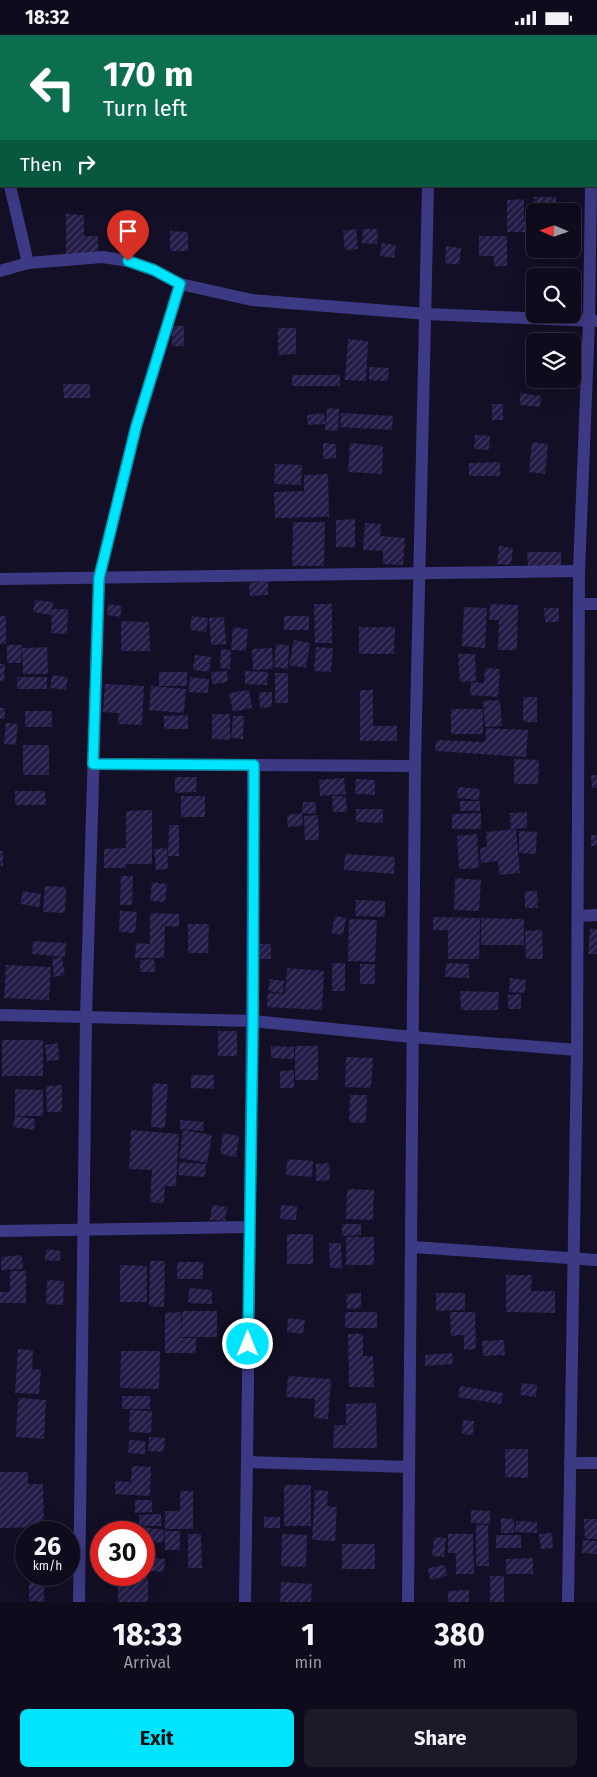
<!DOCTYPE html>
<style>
:root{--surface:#0e0b1c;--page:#1c1929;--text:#f1f3f6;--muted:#9b9ba3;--line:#2e2b3b;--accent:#00e5ff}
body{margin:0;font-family:"Fira Sans",sans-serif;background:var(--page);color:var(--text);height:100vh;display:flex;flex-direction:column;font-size:19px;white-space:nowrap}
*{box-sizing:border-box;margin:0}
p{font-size:16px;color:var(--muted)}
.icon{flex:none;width:28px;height:28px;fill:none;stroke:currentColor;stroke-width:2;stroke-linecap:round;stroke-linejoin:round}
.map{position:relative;height:1567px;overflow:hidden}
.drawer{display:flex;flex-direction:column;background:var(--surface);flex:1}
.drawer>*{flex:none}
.guide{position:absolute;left:0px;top:0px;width:598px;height:152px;box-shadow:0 5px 20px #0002,0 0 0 1px var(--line);background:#0b6e4f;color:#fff;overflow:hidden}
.needle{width:32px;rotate:272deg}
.tools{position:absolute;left:526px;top:168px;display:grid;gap:10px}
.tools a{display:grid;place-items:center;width:55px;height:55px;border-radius:8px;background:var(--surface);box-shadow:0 5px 20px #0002,0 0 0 1px var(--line);font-size:25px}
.speed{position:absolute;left:15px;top:1486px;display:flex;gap:10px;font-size:25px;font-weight:700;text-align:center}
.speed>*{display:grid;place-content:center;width:65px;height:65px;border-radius:50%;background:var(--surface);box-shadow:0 5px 20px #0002,0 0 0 1px var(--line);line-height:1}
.speed small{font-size:12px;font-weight:400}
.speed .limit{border:8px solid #d22;background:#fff;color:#111}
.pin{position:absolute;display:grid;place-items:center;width:42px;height:42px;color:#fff;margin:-51px -21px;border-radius:50% 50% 50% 0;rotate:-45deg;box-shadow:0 0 5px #0007}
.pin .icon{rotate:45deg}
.me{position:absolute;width:55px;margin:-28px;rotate:0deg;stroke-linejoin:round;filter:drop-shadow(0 0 4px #0008)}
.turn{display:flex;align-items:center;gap:18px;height:105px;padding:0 20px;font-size:22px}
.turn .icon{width:65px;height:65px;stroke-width:2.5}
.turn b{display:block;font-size:35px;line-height:42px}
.then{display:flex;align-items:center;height:48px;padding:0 20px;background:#0003;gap:10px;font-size:19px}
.eta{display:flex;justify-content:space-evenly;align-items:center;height:85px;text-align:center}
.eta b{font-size:30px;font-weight:700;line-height:35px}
.button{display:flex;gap:10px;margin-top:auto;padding:10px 20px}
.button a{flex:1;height:58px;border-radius:8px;background:var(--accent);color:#111;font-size:20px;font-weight:700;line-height:58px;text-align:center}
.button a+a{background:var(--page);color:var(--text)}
.status{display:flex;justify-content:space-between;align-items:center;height:35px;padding:0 25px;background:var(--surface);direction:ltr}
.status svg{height:14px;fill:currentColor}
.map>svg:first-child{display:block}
</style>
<div class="status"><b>18:32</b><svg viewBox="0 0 49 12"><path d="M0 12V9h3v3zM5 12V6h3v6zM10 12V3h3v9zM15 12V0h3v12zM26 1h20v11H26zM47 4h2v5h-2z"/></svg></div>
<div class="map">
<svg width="597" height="1567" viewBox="0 0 597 1567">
<defs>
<pattern id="building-hatch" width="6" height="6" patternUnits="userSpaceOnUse" patternTransform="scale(1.25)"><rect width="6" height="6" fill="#241b47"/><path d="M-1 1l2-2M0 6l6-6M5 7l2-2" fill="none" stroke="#433b63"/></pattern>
</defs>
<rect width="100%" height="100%" fill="#130f26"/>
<g fill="url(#building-hatch)">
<rect x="534" y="162" width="22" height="13"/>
<path d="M524,164V185H535V197H507V165Z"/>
<path d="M66,179L84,180V201H98V219H66Z"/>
<path d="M356,194L358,214L345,215L343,196Z"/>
<path d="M363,194H378L377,209L362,208Z"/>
<path d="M170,196L188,197V216H170Z"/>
<path d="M479,201H507V231H494V221H479Z"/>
<path d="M382,208L396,210L394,223L380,221Z"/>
<path d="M446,211L461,213L459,230L445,228Z"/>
<rect x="172" y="291" width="12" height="20"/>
<path d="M278,293H296V319L278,320Z"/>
<path d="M348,304L368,306L366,346L345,345Z"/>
<path d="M369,332L389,333L388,346L369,345Z"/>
<rect x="292" y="340" width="48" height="11"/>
<path d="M63,349H90V363H64Z"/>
<path d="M520,358L541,361L540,372L520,370Z"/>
<rect x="492" y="369" width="11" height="16"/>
<path d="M327,373L339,374L338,396L325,395Z"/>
<path d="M324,378L325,389L308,390L307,380Z"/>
<path d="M341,378L393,381L392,395L340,392Z"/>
<path d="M475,400L490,401L489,415L474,414Z"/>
<path d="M532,407L548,409L545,439L529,437Z"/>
<path d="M323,408L336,409V423L323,424Z"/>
<path d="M350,408L383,411L382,439L348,437Z"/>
<path d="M500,427V441H469V428Z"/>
<path d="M275,429L302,430L301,450L274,449Z"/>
<path d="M328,439L329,482L275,483L274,457L304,456V440Z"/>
<path d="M355,484V512H336V485Z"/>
<path d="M293,487H325L324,531H292Z"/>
<path d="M365,488L381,489L380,501L405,503L403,530L383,529V516L363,515Z"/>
<path d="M499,511L513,513L511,530L497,529Z"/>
<path d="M527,517H561V531H528Z"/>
<path d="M268,546V560L250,561L249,548Z"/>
<path d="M35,565L53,567L51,580L33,577Z"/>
<path d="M108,569L122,571L120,582L107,580Z"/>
<path d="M314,569H332V608H315Z"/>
<path d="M490,569L518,570L517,615H498L499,585H489Z"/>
<path d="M464,572L487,573L485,613L462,611Z"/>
<path d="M544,573H559V587H545Z"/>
<path d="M52,574H68L67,599L51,598Z"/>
<rect x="0" y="581" width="6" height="28"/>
<path d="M192,581L208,583L206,597L190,595Z"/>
<rect x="284" y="581" width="25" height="14"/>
<path d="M224,582L226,609L211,610L209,583Z"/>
<path d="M121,586L149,587L150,616H121Z"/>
<path d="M233,592L248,594L246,616L231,615Z"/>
<path d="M359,592H395L394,619H359Z"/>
<path d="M294,605L310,608L306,633L289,630Z"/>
<path d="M276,609L289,610L288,634L274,632Z"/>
<path d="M7,610H22L21,628H7Z"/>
<path d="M47,612L48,639H23L22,613Z"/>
<path d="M316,612L333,613L331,637L314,636Z"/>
<path d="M272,613L273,634L253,635L252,614Z"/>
<path d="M221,614L231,615L230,634L220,633Z"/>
<path d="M458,619H475L476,646L460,647Z"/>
<path d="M195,620L211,622L209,637L193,635Z"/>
<path d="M0,629H5L4,646H0Z"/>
<path d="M485,633L500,634L498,662L470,660L471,647L484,648Z"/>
<path d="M227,636L228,647L212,649L211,637Z"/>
<path d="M245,636L268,637L267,650L245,649Z"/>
<rect x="159" y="637" width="28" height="14"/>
<rect x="275" y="638" width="13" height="30"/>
<path d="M52,640L68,642L66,655L50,653Z"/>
<rect x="17" y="642" width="30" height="12"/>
<path d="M190,642L209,644L208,658L188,657Z"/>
<path d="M105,649L144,651L142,690L118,689L119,678L103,677Z"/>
<path d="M151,651L186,654L184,678L149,675Z"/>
<path d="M249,655L252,673L233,677L229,658Z"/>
<path d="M360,655H373V691H397V706H360Z"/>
<path d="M259,657H272V672L260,673Z"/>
<rect x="523" y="662" width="14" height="25"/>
<path d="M500,665L502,691L485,692L483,666Z"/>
<rect x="0" y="673" width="5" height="11"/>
<rect x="451" y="674" width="32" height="25"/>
<rect x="25" y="676" width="27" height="16"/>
<path d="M212,679H230V705L212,704Z"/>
<path d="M188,680V694H164V681Z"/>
<path d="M233,681H244L243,704L231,703Z"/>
<path d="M6,688L18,689L16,710L4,709Z"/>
<path d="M486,693L528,695L526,722L435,716L436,705L485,707Z"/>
<rect x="23" y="710" width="26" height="30"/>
<path d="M514,724L539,725L538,749H514Z"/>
<path d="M591,740H597V753H592Z"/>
<path d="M175,742H197L196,757L175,758Z"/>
<path d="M344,743L346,759L320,761L319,745Z"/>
<path d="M356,744L375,745V760L355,759Z"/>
<path d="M458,752L480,754L479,765L457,763Z"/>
<path d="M15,756H45L46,770H15Z"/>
<rect x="181" y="761" width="24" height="21"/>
<path d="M332,761H346L347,777H333Z"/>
<rect x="460" y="766" width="20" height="10"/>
<path d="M303,767H316V779L302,778Z"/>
<path d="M356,774H383V788L356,787Z"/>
<path d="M152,775V829H126V833H104V814L126,813V776Z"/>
<path d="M527,777V793L511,794L510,778Z"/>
<path d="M302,778L303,791L288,792L287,780Z"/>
<path d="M481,778V794H452V779Z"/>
<path d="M318,780L319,805H305L304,781Z"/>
<path d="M169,790H179V821H168Z"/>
<path d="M516,794L520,838L499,840L498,826L481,828L480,813L487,812L486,797Z"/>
<path d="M519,796L537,797L536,819L519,818Z"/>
<path d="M477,799L479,833L459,834L457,801Z"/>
<rect x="591" y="800" width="6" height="11"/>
<path d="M167,813L168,834L156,835L154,814Z"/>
<rect x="0" y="816" width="3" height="15"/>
<path d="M345,819L395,822L394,839L344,835Z"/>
<path d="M121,841H133L132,870H120Z"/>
<path d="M455,843L481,845L479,876L454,875Z"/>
<path d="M152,847L167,849L165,867L150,866Z"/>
<path d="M45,851L66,852L65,878L43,877Z"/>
<path d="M23,856L41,859L39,872L20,869Z"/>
<path d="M525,856H537L538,873H525Z"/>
<path d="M356,865L385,866V882L355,881Z"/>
<path d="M120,876L137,877L135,898L119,897Z"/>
<path d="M150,878L179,879V892L165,891L164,923H135L136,908L150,909Z"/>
<path d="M335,881L346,883L343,900L331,898Z"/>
<path d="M433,882L480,883L479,924H448V895H433Z"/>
<path d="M481,883L524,884V910H481Z"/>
<path d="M349,884L377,885L375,927L348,926Z"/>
<path d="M188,889H209L208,918H188Z"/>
<path d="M590,894H597V919H588Z"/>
<path d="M542,895L543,924H526L525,896Z"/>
<path d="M33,906L66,908L65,922L32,919Z"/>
<rect x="255" y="909" width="16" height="15"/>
<path d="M62,922L65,940L54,942L52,924Z"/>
<path d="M154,924L155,937H140V925Z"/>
<rect x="332" y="928" width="13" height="28"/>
<path d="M446,928L469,929V943L445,942Z"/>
<rect x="360" y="929" width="15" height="20"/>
<path d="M6,930L51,932L49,965L4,963Z"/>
<path d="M287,933L324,936L322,975L267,972L268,958L285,959Z"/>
<path d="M510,943L526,945L525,958L509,957Z"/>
<path d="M270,944L284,946L283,958L268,956Z"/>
<path d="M460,956L499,957L498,975H461Z"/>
<path d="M521,959V974H508V960Z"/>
<rect x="218" y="996" width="19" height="25"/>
<rect x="2" y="1005" width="41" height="36"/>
<path d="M58,1008L59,1025L47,1026L45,1010Z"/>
<path d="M271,1011L294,1012V1024L271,1023Z"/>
<rect x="295" y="1011" width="23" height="34"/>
<path d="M346,1022L373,1023L371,1053L345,1052Z"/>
<path d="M294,1035V1053H280V1036Z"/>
<path d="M191,1040H214V1054L191,1053Z"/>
<path d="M153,1048L168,1049L165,1093L151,1092Z"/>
<path d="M62,1050V1077H47L46,1051Z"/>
<path d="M15,1054L43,1055V1081H15Z"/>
<path d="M350,1060H367L366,1088L349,1087Z"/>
<path d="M15,1081L35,1084L34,1095L13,1092Z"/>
<path d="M180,1085L204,1087L203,1096L180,1094Z"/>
<path d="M131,1095L179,1099L176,1151H165L164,1168L150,1167L152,1135L129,1134Z"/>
<path d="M183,1095L212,1100L207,1128L179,1123Z"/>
<path d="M223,1098L239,1101L236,1122L220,1119Z"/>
<path d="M287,1124L313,1126L312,1142L286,1140Z"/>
<path d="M179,1127L206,1129L205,1142L178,1140Z"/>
<path d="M329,1128L330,1145L316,1146V1129Z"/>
<path d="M347,1154L374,1155L373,1185L346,1184Z"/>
<path d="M212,1170L227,1172L225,1186L210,1185Z"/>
<path d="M281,1170L297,1171L296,1185L280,1184Z"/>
<path d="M342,1189H361V1200L342,1201Z"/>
<rect x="287" y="1199" width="26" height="30"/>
<rect x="346" y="1202" width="28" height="28"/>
<path d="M329,1208H341L342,1233H330Z"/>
<path d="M46,1214L61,1216L60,1226L45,1225Z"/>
<path d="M22,1220L23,1234L1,1235V1222Z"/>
<path d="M150,1226H165L164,1272L149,1271Z"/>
<rect x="177" y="1227" width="26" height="17"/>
<path d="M120,1230L147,1231V1267H120Z"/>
<path d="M10,1236H26V1268H0V1257H10Z"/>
<path d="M506,1240H532L531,1256H555V1278L506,1277Z"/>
<path d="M47,1245L64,1246L63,1270L46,1269Z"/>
<path d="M189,1253L212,1255V1269L188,1268Z"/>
<path d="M361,1258V1273L347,1274L346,1259Z"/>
<path d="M436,1258H465V1275L436,1276Z"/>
<rect x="182" y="1276" width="35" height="26"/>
<path d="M181,1277L182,1302L179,1303H196V1318H165V1278Z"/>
<rect x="345" y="1277" width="32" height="16"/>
<path d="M450,1277H475L476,1314L464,1315V1300L451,1301Z"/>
<path d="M288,1283L305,1285L303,1299L287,1297Z"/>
<path d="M348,1299H363V1321H373L374,1352H349Z"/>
<path d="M504,1305L505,1320L483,1321L482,1306Z"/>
<path d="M18,1314L33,1315L32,1334L41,1335L39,1359L15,1358Z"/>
<path d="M121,1316H160L159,1354L120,1353Z"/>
<path d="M452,1318L453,1329L425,1331V1320Z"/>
<path d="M288,1341L331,1344L328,1384L314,1383L315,1364L286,1362Z"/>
<path d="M522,1348L537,1350L536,1362L520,1360Z"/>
<path d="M460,1351L503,1358L501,1369L458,1362Z"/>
<rect x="122" y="1361" width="28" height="13"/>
<path d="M18,1363L46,1365L44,1404L16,1402Z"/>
<path d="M376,1368L377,1413H333L334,1390H346V1369Z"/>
<path d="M130,1375L152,1376L151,1398L129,1397Z"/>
<path d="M463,1385L474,1386L473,1400L462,1399Z"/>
<path d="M149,1402L165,1403L164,1417L148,1416Z"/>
<path d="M129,1405L145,1406V1419L128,1418Z"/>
<path d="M505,1414H528V1443L505,1442Z"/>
<path d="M132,1431L151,1432L150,1461L115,1459V1446L131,1447Z"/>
<path d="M0,1437H28V1449H43L44,1492L0,1493Z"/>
<rect x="284" y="1450" width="27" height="41"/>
<path d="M315,1455L328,1456L327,1471L337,1472L335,1506L312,1505Z"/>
<path d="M180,1456H193V1494H165V1476H180Z"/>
<path d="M135,1465H152V1477L135,1478Z"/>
<path d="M471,1475L490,1476V1489L471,1488Z"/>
<path d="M161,1479V1491H139V1480Z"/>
<rect x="264" y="1482" width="16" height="11"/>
<path d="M501,1483L514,1484V1498H501Z"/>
<path d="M584,1484H597V1504H585Z"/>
<path d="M516,1486L537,1487V1498L515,1497Z"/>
<path d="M476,1490H488L489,1531H476Z"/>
<path d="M142,1492L165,1495L163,1508L144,1506Z"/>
<rect x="165" y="1496" width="15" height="19"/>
<path d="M552,1498L553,1513L541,1514L539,1499Z"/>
<path d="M188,1499H201L202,1533H188Z"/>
<path d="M282,1499L307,1500L306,1532L281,1531Z"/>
<path d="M448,1499H473L474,1539H456V1518H448Z"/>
<rect x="496" y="1500" width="25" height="13"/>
<path d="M434,1502L446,1503L444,1522L432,1521Z"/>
<path d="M583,1505L597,1506V1519L582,1518Z"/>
<rect x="342" y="1509" width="33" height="25"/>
<path d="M144,1510L151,1511L150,1523L165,1524L164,1537L149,1536L150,1524L144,1523Z"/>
<path d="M533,1523V1539H506V1524Z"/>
<path d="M445,1530L447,1541L430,1545L428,1533Z"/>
<path d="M29,1541H44V1567L29,1566Z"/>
<rect x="490" y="1541" width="14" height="26"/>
<rect x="118" y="1542" width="30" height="25"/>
<path d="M281,1547L312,1549L311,1567H280Z"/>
<path d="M469,1555V1567H448V1556Z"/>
</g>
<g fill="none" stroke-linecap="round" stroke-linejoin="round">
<g stroke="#3d3a85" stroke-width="12">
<path d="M429,1V0"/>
<path d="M592,1V0"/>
<path d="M0,110L1,115"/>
<path d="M10,151L28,228"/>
<path d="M0,236L28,228L103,222L128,226L154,235L180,249L252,265L427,279L596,286"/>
<path d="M0,544L579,536"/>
<path d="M580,569H597"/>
<path d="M93,729L415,731"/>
<path d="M578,881L597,880"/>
<path d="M0,980L253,986L412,1002L577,1015"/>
<path d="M0,1196L249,1192"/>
<path d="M413,1212L597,1225"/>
<path d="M247,1427L409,1432"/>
<path d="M570,1428H597"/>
<path d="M79,1567L86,982L99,543L136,392L180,249"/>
<path d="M245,1567C249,1288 253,1009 253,730"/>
<path d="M408,1567L415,731L428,151"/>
<path d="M568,1567L577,1015L579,536L589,286L591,151"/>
</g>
</g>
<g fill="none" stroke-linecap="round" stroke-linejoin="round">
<g stroke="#0095a6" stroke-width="12">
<path id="route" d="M128,226L154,235L180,249L136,392L99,543L93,729L254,730L253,986L248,1309"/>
</g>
<use href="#route" stroke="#00e5ff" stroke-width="9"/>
</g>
</svg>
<div class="tools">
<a><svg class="needle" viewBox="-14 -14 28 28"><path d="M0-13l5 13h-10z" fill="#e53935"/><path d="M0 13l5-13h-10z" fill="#9b9ba3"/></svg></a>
<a><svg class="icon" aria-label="search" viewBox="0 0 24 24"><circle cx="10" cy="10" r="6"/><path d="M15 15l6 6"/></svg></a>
<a><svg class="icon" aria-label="layers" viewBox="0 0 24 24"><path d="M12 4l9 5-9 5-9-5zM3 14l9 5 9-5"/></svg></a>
</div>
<div class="speed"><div>26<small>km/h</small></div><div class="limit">30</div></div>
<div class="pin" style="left:128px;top:226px;background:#d93025"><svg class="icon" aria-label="arrive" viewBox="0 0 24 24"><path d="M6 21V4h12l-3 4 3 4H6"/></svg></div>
<svg class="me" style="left:248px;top:1309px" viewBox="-20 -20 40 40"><circle r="17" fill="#00e5ff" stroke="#fff" stroke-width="3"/><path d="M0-11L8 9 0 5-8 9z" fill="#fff"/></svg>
<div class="guide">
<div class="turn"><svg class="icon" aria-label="left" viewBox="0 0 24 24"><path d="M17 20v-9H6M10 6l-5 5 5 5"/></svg><div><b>170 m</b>Turn left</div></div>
<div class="then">Then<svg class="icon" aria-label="right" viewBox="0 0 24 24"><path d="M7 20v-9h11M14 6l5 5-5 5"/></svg></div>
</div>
</div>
<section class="drawer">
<div class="eta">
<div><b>18:33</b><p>Arrival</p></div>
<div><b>1</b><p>min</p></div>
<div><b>380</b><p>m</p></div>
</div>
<div class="button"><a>Exit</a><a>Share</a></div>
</section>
